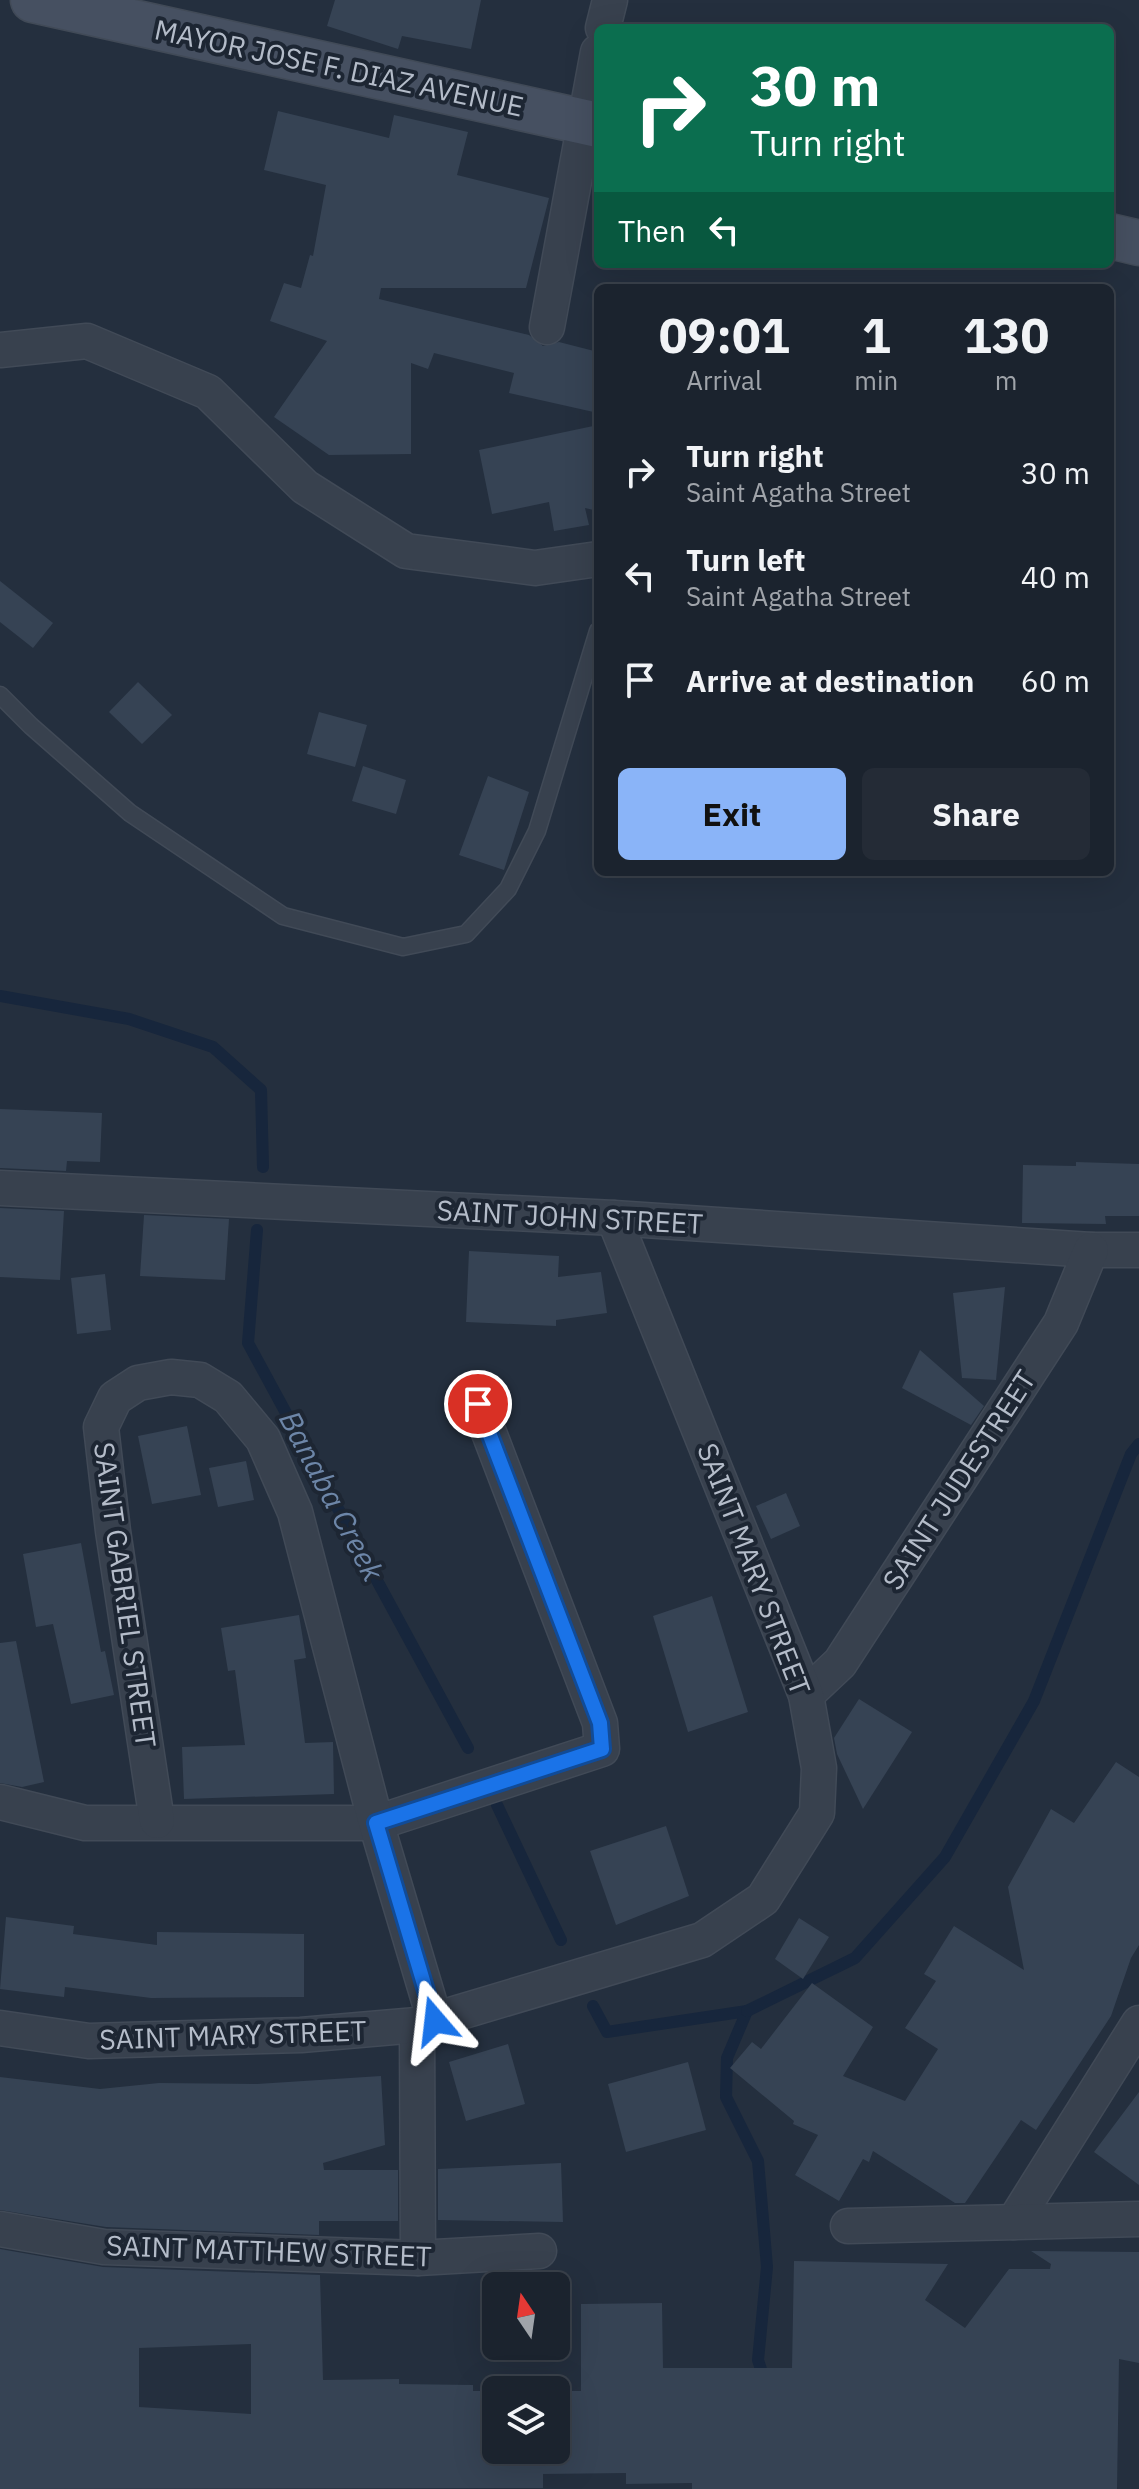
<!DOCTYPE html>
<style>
:root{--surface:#1b232e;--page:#242b36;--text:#f1f3f6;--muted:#a0a4aa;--line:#39404a;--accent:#8ab4f8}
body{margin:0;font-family:"IBM Plex Sans",sans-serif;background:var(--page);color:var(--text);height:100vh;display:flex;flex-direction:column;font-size:30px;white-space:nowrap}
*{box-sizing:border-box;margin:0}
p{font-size:26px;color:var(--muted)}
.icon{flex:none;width:44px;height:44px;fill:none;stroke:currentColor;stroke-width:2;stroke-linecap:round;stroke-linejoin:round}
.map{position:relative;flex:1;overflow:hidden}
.panel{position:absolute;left:594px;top:284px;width:520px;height:592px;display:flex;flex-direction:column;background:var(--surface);border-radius:12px;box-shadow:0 8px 32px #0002,0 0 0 2px var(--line)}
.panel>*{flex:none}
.guide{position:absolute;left:594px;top:24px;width:520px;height:244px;border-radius:12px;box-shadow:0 8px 32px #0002,0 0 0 2px var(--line);background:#0b6e4f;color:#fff;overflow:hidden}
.needle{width:52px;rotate:347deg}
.buttons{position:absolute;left:482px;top:2272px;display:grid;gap:16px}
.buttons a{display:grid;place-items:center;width:88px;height:88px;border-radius:12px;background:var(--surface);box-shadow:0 8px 32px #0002,0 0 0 2px var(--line);font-size:40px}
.pin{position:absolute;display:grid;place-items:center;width:68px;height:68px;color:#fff;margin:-34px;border:4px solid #fff;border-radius:50%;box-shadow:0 2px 8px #0007}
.me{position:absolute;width:88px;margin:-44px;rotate:343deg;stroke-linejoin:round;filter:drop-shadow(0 0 6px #0008)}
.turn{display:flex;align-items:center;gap:28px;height:168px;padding:0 24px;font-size:36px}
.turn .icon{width:104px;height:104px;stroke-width:2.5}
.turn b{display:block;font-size:56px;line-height:68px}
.then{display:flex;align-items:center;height:76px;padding:0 24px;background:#0003;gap:16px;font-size:30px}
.eta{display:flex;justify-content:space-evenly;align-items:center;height:136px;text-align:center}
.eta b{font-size:48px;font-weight:800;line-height:56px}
.primary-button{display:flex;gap:16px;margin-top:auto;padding:16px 24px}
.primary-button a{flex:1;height:92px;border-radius:12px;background:var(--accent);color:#111;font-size:32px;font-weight:800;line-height:92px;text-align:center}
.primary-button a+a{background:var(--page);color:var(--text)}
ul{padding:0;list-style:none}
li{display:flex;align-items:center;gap:24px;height:104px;padding:0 24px}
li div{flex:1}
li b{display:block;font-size:30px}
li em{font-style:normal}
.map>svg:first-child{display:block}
</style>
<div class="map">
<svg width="1139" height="2489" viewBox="0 0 1139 2489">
<rect width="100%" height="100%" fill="#242f3e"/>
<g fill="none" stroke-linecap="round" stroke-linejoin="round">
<g stroke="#17263c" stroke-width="12">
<path d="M0,996L129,1019L213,1047L261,1090L263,1167"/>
<path d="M257,1230L248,1343L468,1748"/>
<path d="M497,1805L561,1940"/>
<path d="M593,2006L607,2032L747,2011L727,2058L726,2097L758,2161L767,2267L758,2360L765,2382"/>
<path d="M747,2011L855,1958L945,1857L1034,1701L1131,1454L1139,1444"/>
</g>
</g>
<g fill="#364354" fill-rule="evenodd">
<path d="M335,0H481L471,49L402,36L398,49L327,26Z"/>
<path d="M278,111L389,138L394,115L468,132L457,175L549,198L526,288H381L379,299L529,335L543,346L559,342L598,352V413L509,393L514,373L434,353L428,369L411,363V454L329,455L274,417L327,341L270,321L284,283L301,288L310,255L313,256L326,185L264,170Z"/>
<path d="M598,425V511L585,508L589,525L554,531L549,502L492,514L479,450Z"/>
<path d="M0,581L53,623L33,648L0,622Z"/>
<path d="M138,682L172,715L142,744L109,712Z"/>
<path d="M319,712L367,725L355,767L307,754Z"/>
<path d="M363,766L406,780L396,814L352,801Z"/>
<path d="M488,776L529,792L504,870L459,855Z"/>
<path d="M0,1109L102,1113L100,1162L67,1161L66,1171L0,1168Z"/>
<path d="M1076,1162L1139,1164V1216H1105L1106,1224L1022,1223L1023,1165L1076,1166Z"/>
<path d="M0,1208L64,1211L60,1280L0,1277Z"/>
<path d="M144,1215L229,1219L225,1280L140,1276Z"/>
<path d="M469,1251L559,1256L558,1277L601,1272L607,1313L556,1320V1326L466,1322Z"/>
<path d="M105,1274L111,1330L77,1334L71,1278Z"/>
<path d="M1005,1287L996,1380L962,1378L953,1293Z"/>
<path d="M920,1350L984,1406L971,1425L902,1388Z"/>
<path d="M187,1426L201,1495L152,1504L138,1436Z"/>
<path d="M246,1461L254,1500L218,1507L209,1468Z"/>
<path d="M786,1493L800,1526L771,1539L756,1506Z"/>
<path d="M81,1543L101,1652L105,1651L114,1695L71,1704L53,1624L36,1627L23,1554Z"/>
<path d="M712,1596L748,1712L688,1732L653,1616Z"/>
<path d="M299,1615L306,1658L294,1660L305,1743L333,1742L334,1794L184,1799L182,1747L245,1745L235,1670L228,1671L221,1628Z"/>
<path d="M16,1641L44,1782L22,1787L0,1783V1643Z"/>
<path d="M859,1699L912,1732L863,1809L837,1754L834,1738Z"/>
<path d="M1116,1762L1139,1777V1945L1131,1958L1111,2016L1036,2130L1021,2120L965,2203H955L873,2151L869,2162L863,2159L839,2201L795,2175L818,2135L793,2124L794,2121L730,2068L752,2042L761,2049L812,1983L873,2027L843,2076L905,2101L938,2049L905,2028L936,1981L924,1974L954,1926L1024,1970L1008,1887L1051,1809L1074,1823Z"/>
<path d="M666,1826L689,1896L616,1925L590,1851Z"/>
<path d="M6,1917L74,1926L73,1934L157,1945V1932L304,1934V1997L151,1998L65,1987L64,1997L0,1989Z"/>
<path d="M799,1918L829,1937L803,1979L775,1959Z"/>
<path d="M508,2044L525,2104L466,2121L449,2062Z"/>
<path d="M688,2062L706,2130L626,2152L608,2084Z"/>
<path d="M381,2076L385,2145L323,2163L324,2170H398V2221H319V2235L106,2227L0,2210V2077L100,2089L159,2083L257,2084Z"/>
<path d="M1139,2092V2185L1094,2152Z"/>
<path d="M561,2163L563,2222L438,2220V2169Z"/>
<path d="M0,2249L103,2267L320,2275L323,2380L399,2379V2384L473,2385V2391H496V2450H556V2391H581V2304L662,2303L663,2368H792L794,2261L948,2264L925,2300L965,2328L1009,2269H1050L1051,2264L1031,2251L1139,2252V2363L1119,2359L1117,2489H692V2483L626,2484V2473L543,2474V2488L0,2489ZM251,2344V2414L139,2407V2348Z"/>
</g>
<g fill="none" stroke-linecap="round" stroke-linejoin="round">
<g stroke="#414a57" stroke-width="19">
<path id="lane" d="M0,695L31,726L130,813L283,916L403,947L466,934L508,889L537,831L598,631"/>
</g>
<g stroke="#414a57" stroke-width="37">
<g id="street">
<path d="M603,28L610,0"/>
<path d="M547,327L598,52"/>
<path d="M0,350L87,341L208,392L305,487L406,551L535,568L598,559"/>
<path d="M0,1188L614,1218L1091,1250H1139"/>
<path d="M806,1695L840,1663L1061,1323L1091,1250"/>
<path d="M0,1802L85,1823H376L602,1749L600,1723L478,1404"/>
<path d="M157,1821L113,1531L101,1427L115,1398L138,1383L171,1377L200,1380L228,1397L263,1439L295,1512L376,1823L435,2021"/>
<path d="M417,2025L418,2258"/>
<path d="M0,2028L89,2041L301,2035L417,2025L702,1940L763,1899L817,1813L819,1768L806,1695L614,1218"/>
<path d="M1014,2222L1139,2023"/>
<path d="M848,2226L1139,2219"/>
<path d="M0,2229L104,2247L418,2258L539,2251"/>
</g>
</g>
<g stroke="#414a57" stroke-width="47">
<g id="secondary">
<path d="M33,0L598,125"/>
<path d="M1110,236L1139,243"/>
</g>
</g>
<use href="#lane" stroke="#38414e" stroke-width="16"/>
<use href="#street" stroke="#38414e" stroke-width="34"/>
<use href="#secondary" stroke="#465061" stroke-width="44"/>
</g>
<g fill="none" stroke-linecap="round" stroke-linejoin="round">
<g stroke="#114b97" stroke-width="20">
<path id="route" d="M435,2021L376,1823L602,1749L600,1723L478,1404"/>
</g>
<use href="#route" stroke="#1a73e8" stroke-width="14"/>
</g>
<g text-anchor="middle" stroke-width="8" stroke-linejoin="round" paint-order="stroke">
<g font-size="28" fill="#b4bcc9" stroke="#1d2633">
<text transform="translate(339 68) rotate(12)" y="10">MAYOR JOSE F. DIAZ AVENUE</text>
<text transform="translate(570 1217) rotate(3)" y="10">SAINT JOHN STREET</text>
<text transform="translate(959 1480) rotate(-57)" y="10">SAINT JUDESTREET</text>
<text transform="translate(754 1569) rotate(69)" y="10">SAINT MARY STREET</text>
<text transform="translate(125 1595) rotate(82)" y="10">SAINT GABRIEL STREET</text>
<text transform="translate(233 2035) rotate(-2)" y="10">SAINT MARY STREET</text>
<text transform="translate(269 2251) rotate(2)" y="10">SAINT MATTHEW STREET</text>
</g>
<g font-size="30" font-style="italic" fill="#6d86a8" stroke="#1d2633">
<text transform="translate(331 1496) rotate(62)" y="10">Banaba Creek</text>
</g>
</g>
</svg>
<div class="buttons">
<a><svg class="needle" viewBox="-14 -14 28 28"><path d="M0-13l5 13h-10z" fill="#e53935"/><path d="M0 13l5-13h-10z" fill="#a0a4aa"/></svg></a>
<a><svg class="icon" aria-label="layers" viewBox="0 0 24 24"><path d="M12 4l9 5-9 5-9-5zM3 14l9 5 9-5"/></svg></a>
</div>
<div class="pin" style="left:478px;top:1404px;background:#d93025"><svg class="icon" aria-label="arrive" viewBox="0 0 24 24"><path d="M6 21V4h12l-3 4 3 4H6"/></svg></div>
<svg class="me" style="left:435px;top:2021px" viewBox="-20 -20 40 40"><path d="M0-17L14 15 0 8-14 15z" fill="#1a73e8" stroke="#fff" stroke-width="4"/></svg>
<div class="guide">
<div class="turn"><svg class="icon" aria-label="right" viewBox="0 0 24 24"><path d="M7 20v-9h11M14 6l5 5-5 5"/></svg><div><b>30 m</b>Turn right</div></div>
<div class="then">Then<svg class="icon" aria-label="left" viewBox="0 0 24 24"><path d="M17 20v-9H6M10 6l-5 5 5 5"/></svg></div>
</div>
<section class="panel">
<div class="eta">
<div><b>09:01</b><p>Arrival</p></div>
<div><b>1</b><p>min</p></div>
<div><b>130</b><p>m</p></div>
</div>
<ul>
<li><svg class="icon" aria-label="right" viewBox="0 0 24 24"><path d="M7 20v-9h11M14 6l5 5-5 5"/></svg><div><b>Turn right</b><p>Saint Agatha Street</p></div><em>30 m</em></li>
<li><svg class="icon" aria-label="left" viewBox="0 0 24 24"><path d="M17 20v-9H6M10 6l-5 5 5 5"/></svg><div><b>Turn left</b><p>Saint Agatha Street</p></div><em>40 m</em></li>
<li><svg class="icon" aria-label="arrive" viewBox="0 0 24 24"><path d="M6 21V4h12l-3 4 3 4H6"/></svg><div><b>Arrive at destination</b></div><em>60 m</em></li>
</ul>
<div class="primary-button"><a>Exit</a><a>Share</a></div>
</section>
</div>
